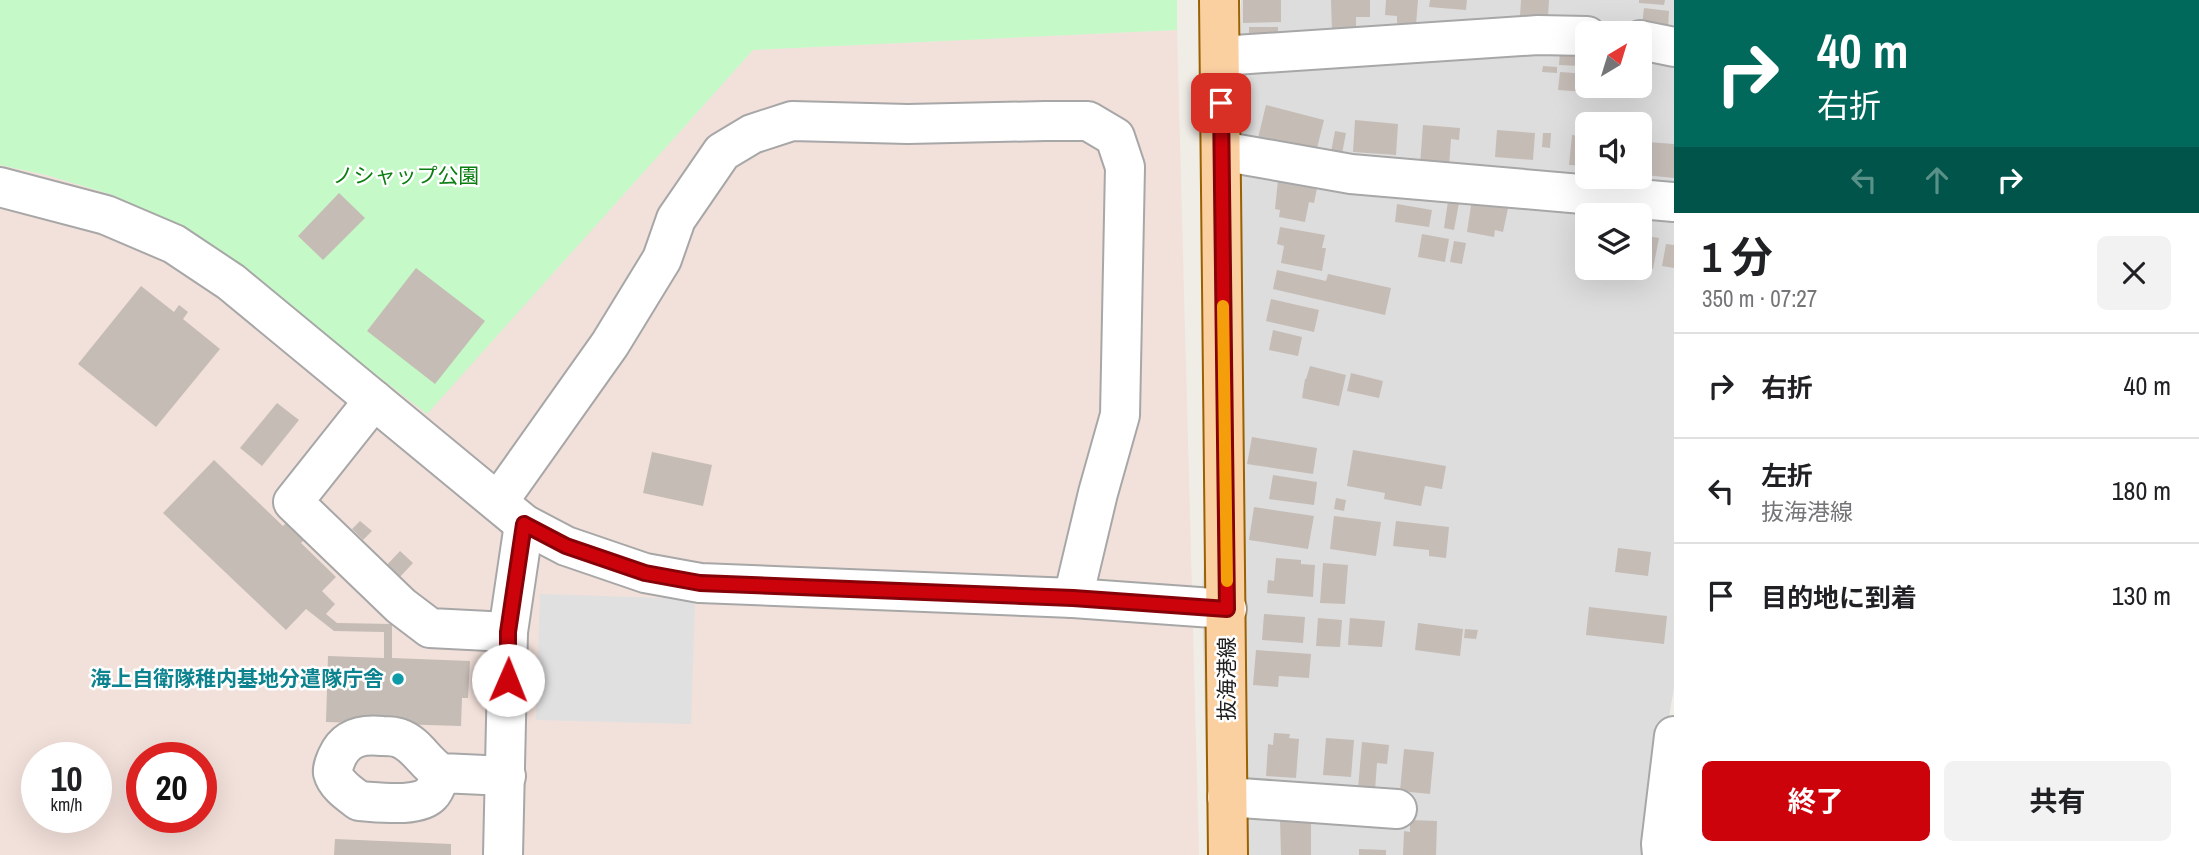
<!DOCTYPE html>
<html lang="ja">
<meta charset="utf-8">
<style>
:root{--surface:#fff;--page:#f2f2f2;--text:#202124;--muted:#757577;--line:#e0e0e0;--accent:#cd030c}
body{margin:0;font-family:"Archivo Narrow","Noto Sans JP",sans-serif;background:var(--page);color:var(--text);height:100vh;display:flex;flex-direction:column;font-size:26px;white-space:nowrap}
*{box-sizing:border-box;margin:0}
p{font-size:23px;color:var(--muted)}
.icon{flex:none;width:38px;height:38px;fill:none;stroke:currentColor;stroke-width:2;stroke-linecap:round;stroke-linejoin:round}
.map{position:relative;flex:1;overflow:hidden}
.drawer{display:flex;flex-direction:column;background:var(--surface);width:525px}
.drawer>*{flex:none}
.banner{background:#00695c;color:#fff;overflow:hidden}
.needle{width:46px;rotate:38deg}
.tools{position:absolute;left:1575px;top:21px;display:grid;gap:14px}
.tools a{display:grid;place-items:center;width:77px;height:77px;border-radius:10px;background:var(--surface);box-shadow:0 7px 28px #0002;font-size:35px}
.speed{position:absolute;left:21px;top:742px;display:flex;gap:14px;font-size:35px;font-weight:700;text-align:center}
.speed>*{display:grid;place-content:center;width:91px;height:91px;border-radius:50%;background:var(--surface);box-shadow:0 7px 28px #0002;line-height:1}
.speed small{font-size:18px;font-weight:400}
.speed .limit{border:10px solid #d22;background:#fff;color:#111}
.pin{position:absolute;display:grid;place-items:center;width:60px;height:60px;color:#fff;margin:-30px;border-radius:14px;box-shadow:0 4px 10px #0006}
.me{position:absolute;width:77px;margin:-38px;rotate:1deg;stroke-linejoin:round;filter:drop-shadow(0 0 5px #0008)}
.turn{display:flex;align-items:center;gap:24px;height:147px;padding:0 28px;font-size:32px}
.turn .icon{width:91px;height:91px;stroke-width:2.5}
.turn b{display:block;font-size:49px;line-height:60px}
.lanes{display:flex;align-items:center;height:66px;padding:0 28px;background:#0003;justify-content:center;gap:35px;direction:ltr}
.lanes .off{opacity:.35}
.round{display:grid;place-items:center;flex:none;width:74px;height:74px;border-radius:10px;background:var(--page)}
.overview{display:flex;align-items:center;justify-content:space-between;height:119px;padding:0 28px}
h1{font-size:42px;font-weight:700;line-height:52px}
.action{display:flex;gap:14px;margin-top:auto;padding:14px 28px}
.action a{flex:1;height:80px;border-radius:10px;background:var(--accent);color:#fff;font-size:28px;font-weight:700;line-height:80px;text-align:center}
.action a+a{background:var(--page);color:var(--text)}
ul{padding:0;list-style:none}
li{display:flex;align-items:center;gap:21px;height:105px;padding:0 28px;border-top:2px solid var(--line)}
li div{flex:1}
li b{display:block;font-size:26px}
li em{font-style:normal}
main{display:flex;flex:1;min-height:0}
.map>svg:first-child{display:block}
</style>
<main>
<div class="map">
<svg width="1674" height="855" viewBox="0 0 1674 855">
<rect width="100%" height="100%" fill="#f0ede7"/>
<path fill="#dedddd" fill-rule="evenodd" d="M1241,0H1674V688L1645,855H1208L1202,590L1241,70ZM1587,33H1640V86H1587ZM1587,124H1640V177H1587ZM1587,215H1640V268H1587Z"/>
<path fill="#f2e0da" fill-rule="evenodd" d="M1177,30L1199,855H0V165L46,175L113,195L196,235L427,413L753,50ZM37,758H96V817H37ZM142,758H201V817H142Z"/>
<path fill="#c5f9c7" d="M0,0H1177V30L753,50L427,414L196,235L113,195L46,175L0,165Z"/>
<path fill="#e0e0e0" d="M540,594L695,599L691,724L536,720Z"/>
<g fill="#c5bcb6">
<path d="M1243,0H1281V22L1243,23Z"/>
<path d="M1331,0H1370V17H1356V30L1332,31Z"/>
<path d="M1386,0H1418L1416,25L1397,23V16L1385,15Z"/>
<path d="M1430,0H1467L1466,10L1429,7Z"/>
<path d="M1521,0H1549L1548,17L1520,16Z"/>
<path d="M1639,0H1665L1664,5L1639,3Z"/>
<path d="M1644,8L1669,11L1668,28L1642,25Z"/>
<rect x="1249" y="27" width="29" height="10"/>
<path d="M1560,51L1582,52L1580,66L1559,65Z"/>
<path d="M1543,66L1557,67V73L1542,72Z"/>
<path d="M1560,72L1587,74L1586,92L1558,90Z"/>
<path d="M1266,105L1324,120L1316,152L1258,138Z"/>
<path d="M1355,120L1398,124L1396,155L1353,152Z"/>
<path d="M1423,125L1460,128L1459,140L1451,139L1449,167L1420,165Z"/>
<path d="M1497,130L1535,133L1533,160L1495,157Z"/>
<path d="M1335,131L1346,133L1341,159L1330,157Z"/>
<path d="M1543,133H1551L1550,148L1542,147Z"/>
<path d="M1572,135L1587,137V166L1569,165Z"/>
<path d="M1648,142L1674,144V178L1645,175Z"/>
<path d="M1278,180L1317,188L1314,203L1309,202L1305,222L1279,217L1280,210L1275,209Z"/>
<path d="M339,193L365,218L323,260L298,236Z"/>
<path d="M1472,199L1482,204L1508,208L1503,232L1495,230L1494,237L1467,232Z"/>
<path d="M1448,201L1459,203L1454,230L1444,228Z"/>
<path d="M1397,204L1432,210L1429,227L1395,222Z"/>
<path d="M1280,227L1325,235L1322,248H1326L1322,271L1281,263L1284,246L1277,244Z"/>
<path d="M1422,234L1449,239L1445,262L1418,257Z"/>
<path d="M1640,235L1659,238L1653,269L1640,266Z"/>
<path d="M1454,241L1466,243L1462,264L1450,262Z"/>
<path d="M1666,244L1674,245V268L1662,266Z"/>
<path d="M416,268L485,321L435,384L367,331Z"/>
<path d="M1277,270L1326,281L1328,274L1391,288L1385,315L1273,289Z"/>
<path d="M141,286L174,312L179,305L188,312L183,319L220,349L156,427L78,364Z"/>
<path d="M1271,299L1319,310L1314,332L1266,321Z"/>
<path d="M1273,330L1302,337L1298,356L1269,350Z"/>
<path d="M1310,366L1346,375L1339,406L1302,398L1305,379H1306Z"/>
<path d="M1351,373L1383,381L1379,398L1347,391Z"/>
<path d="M277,403L299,420L262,466L240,448Z"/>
<path d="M1252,437L1317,448L1313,474L1247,464Z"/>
<path d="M1353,450L1446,466L1442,489L1425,486L1421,506L1384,499L1385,493L1347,486Z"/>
<path d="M652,452L712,465L703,506L643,493Z"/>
<path d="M214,460L283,526L288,521L306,538L301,543L336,577L322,591L335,604L326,614L337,623L392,624V658L470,661L468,698H462L461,726L326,722L328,656L384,658V632L334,631L306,609L286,630L163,513Z"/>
<path d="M1273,475L1317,482L1314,505L1269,499Z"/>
<path d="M1336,498L1346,500L1344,511L1334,509Z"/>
<path d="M1254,507L1314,516L1308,549L1249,540Z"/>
<path d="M1334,516L1381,522L1376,556L1330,549Z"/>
<path d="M360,521L372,531L363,540L352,529Z"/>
<path d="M1396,521L1449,527L1446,558L1429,556V550L1393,546Z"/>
<path d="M1618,548L1651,552L1648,576L1615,572Z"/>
<path d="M400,551L413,563L398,579L385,567Z"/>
<path d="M1276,558L1301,560V564L1315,565L1313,597L1267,593L1268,580L1274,581Z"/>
<path d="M1323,563L1348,565L1345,604L1320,603Z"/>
<path d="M1589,607L1667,616L1664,644L1586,635Z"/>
<path d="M1264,614L1305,617L1303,643L1262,640Z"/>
<path d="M1318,618L1342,620L1340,647L1316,646Z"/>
<path d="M1350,618L1385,621L1382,647L1348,645Z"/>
<path d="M1418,623L1463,629L1460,656L1415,650Z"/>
<path d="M1465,629L1478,630L1476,639L1464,638Z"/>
<path d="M1256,650L1311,654L1309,678L1279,676L1278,687L1253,685Z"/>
<path d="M1274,733L1290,734L1289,738L1299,739L1296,778L1266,776L1268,744L1273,745Z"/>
<path d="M1326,738L1354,740L1351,777L1323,775Z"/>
<path d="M1362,742L1389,745L1387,764L1377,763L1375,790L1358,789Z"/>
<path d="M1404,749L1434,752L1430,794L1400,791Z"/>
<path d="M1280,820H1311V855H1281Z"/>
<path d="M1410,820L1437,821L1436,855H1403L1404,831L1410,832Z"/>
<path d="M335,839L451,844V855H334Z"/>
<path d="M1359,849L1386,850V855H1359Z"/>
</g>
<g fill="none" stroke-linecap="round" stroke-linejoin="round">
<g stroke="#a7a7a7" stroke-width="42">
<g id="minor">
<path d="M1640,40L1674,47"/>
<path d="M1220,56L1538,35L1587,36"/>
<path d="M1221,151L1351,174L1674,202"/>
<path d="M0,187L106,215L174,244L231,282L524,524L566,546L645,573L700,583L1073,598L1227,609"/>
<path d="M374,400L293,502L401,606L430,628L508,632"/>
<path d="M498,502L610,344L662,259L676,219L722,152L752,134L792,121L908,124L1045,121H1088L1115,137L1125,167L1120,415L1098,493L1073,598"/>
<path d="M441,773C438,780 436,789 431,794C419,808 377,802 359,801C350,794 336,785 333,773C332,768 335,762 337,757C346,737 362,734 382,736C388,736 394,736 399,738C417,744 425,764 441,773L506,776"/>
<path d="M1227,797L1397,809"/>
<path d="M503,855L508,632L524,524"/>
<path d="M1662,855L1661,844L1674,736"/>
</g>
</g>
<g stroke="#9a6102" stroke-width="42">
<path id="major" d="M1219,0L1228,855"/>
</g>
<use href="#minor" stroke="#fff" stroke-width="38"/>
<use href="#major" stroke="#fbd0a1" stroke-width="38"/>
</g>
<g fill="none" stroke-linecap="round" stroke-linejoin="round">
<g stroke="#850208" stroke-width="18">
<path id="route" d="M508,680V632L524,524L566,546L645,573L700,583L1073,598L1227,609L1221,103"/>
</g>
<use href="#route" stroke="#cd030c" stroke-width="12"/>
<path stroke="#f59e0b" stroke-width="12" d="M1223,306L1227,581"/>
</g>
<circle fill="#0f9aa8" stroke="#fff" stroke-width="2.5" cx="398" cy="679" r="7"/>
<g text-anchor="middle" stroke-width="5" stroke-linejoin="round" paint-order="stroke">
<g font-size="21" fill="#0d7f12" stroke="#fff">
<text x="406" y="183">ノシャップ公園</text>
</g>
<g font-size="21" font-weight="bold" fill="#0d838f" stroke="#fff" text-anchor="end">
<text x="384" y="686">海上自衛隊稚内基地分遣隊庁舎</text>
</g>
<g font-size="21" fill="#202020" stroke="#fff">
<text transform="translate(1227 679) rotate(-90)" y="7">抜海港線</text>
</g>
</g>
</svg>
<div class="tools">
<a><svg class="needle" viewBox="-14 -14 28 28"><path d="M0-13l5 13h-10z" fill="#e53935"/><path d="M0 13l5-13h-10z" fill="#757577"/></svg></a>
<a><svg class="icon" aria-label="sound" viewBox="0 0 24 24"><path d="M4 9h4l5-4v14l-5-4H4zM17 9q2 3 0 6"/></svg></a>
<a><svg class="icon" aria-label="layers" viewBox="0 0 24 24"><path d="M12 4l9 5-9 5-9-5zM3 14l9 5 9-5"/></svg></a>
</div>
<div class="speed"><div>10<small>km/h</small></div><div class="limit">20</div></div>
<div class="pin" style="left:1221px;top:103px;background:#d93025"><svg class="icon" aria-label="arrive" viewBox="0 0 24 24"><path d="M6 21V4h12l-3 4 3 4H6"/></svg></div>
<svg class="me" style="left:508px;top:680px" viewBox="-20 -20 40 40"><circle r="19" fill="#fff"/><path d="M0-13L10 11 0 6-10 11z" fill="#cd030c"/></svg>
</div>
<section class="drawer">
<div class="banner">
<div class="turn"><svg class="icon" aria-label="right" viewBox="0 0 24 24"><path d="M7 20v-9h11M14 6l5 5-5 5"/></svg><div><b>40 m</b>右折</div></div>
<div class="lanes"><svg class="icon off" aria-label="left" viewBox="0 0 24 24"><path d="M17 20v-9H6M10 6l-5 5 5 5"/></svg><svg class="icon off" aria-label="ahead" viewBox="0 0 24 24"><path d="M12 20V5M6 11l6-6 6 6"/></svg><svg class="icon" aria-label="right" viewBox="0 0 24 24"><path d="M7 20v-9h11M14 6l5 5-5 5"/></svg></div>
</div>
<div class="overview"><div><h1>1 分</h1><p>350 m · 07:27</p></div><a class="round"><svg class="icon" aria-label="close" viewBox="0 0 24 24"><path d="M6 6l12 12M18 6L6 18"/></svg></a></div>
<ul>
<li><svg class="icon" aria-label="right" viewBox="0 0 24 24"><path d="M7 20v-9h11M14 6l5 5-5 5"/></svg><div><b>右折</b></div><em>40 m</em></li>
<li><svg class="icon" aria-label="left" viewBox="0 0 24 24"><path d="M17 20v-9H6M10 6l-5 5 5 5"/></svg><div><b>左折</b><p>抜海港線</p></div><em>180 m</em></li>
<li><svg class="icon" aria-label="arrive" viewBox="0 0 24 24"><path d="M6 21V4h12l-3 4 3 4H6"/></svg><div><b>目的地に到着</b></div><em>130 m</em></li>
</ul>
<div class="action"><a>終了</a><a>共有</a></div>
</section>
</main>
